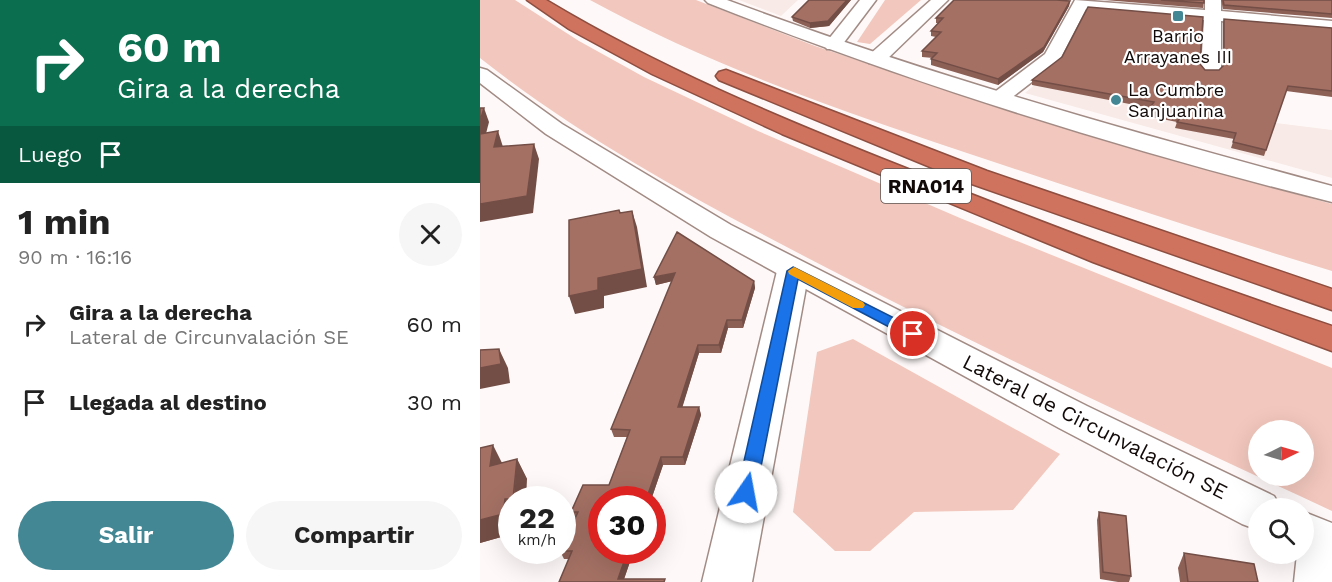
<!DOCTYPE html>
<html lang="es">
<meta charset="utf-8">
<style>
:root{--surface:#fff;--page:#f6f6f6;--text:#222;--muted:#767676;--accent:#438795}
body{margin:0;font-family:"Work Sans",sans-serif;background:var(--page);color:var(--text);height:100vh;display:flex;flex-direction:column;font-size:22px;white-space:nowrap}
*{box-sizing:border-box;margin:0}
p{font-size:20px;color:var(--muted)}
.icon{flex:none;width:33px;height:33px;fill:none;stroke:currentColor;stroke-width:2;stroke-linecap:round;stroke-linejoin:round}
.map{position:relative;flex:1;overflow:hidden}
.drawer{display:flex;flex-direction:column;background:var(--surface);width:480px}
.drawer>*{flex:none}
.top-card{background:#0b6e4f;color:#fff;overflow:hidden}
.needle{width:39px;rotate:85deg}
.fabs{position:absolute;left:768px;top:420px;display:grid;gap:12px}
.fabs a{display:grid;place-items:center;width:66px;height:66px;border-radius:50%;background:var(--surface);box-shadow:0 6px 24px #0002;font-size:30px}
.speed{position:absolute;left:18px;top:486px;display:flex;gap:12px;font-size:30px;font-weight:700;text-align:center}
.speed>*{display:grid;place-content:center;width:78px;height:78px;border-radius:50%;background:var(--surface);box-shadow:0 6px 24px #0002;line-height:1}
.speed small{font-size:15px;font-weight:400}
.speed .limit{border:9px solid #d22;background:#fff;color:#111}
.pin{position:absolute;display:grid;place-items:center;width:51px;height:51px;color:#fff;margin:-26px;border:3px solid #fff;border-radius:50%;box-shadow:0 2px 6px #0007}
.me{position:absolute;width:66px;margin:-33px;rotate:12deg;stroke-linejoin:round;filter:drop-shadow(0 0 4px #0008)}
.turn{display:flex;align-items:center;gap:21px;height:126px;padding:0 18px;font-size:27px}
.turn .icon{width:78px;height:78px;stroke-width:2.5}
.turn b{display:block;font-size:42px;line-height:51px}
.then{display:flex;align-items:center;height:57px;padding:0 18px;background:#0003;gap:12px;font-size:22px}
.round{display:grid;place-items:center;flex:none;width:63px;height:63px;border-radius:32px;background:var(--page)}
.overview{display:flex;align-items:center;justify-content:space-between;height:102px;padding:0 18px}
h1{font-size:36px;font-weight:700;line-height:45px}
.button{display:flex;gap:12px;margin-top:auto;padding:12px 18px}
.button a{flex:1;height:69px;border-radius:36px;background:var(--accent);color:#fff;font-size:24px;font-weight:700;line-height:69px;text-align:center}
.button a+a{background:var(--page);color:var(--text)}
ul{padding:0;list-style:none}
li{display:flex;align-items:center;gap:18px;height:78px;padding:0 18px}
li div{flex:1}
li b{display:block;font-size:22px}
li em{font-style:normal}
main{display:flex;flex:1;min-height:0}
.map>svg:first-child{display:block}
</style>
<main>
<section class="drawer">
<div class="top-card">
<div class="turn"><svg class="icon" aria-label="right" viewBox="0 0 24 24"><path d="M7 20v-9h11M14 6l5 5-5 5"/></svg><div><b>60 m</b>Gira a la derecha</div></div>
<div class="then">Luego<svg class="icon" aria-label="arrive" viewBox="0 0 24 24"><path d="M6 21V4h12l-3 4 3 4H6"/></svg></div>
</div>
<div class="overview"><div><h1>1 min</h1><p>90 m · 16:16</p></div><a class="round"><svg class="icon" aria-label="close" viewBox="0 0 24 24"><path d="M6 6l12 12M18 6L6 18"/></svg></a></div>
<ul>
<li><svg class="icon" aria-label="right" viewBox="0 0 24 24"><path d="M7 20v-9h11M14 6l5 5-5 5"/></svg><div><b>Gira a la derecha</b><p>Lateral de Circunvalación SE</p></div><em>60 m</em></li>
<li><svg class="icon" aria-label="arrive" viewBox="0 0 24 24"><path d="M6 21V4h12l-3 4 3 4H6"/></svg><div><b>Llegada al destino</b></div><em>30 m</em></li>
</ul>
<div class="button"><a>Salir</a><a>Compartir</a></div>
</section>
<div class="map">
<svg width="852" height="582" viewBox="0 0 852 582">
<rect width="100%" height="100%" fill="#fef9f8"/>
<g fill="#f8eae6">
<path d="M259,0H318L301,16Z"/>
<path d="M578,65L764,119L852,130V178L545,93Z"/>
</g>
<g fill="#f2c7bd" fill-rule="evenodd">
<path d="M0,0H35L99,41L164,77L278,131L480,218L852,368V511C683,433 514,354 349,269C229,207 106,142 0,58ZM824,430V476H778V430Z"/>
<path d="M110,0H216L335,46L503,102L692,160L852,204V271C739,237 627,199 514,162C376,116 238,70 110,0Z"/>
<path d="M405,0H441L390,44L377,42Z"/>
<path d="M373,339L580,454L533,510L434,512L390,551H355L313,512L337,352Z"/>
</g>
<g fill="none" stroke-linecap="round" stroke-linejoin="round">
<g stroke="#a28b85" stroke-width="3">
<g id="minor">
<path d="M380,0H396L359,49H347L344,45Z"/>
<path d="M451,0H468L403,63H389L387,59L389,55Z"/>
<path d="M595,0L725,10V0H741V11L852,21V31L741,21V69L738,73H724L721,69L724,20L606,9L579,61L526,102L519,104L512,102L508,98L512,94L565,54Z"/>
<path d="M313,261L324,264L329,271L272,582H222L297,271L302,264Z"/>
<path d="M842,521L852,524V582H814L817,554H824V530L825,527Z"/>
</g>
</g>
<g stroke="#a28b85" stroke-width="3">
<g id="tertiary">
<path d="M225,0H247C445,74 648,131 852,186V202C640,149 431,83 228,3Z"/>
<path d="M0,68L7,70L82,124L251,225L607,406L794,496L801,508H778V530L762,524L579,428L231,237L66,134L0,83Z"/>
<path d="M824,512L852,523V568L819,554H824Z"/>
</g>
</g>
<g stroke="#8e4e40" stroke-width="3">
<g id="motorway">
<path d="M47,0H66C179,68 300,118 423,167C564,224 707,277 852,326V351L613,262L302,134L172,74L89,29Z"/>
<path d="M246,70L507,171L852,289V310L489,183L239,80L236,76L239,72Z"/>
</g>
</g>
<use href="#minor" fill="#fff" fill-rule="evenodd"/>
<use href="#tertiary" fill="#fff" fill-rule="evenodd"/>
<use href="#motorway" fill="#d0735e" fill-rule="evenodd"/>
</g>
<g fill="#8d6056">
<path d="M329,0H371L349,26L330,28L313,21L312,17Z"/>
<path d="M624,0H724L723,8Z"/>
<path d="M741,0H852V18L743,9Z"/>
<path d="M590,1L589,6L563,52L518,85L451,65V59L453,58L442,57V51L456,37L451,36V31L459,23H456V18Z"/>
<path d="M744,19L852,28V97L806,91L784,156L751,148L754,139L695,128L697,122L667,116L668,110L670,108L552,85V80L720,64L725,70H739L743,66V23Z"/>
<path d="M174,277L274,281L275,288L263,328H248L241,353H219L202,407H219L221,415L205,465H183L171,500H122V550H154L144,579L79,582L89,559H84L80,551L95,520L91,512L129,485L147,437H134L131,429L192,281L176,285Z"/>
<path d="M0,448L23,463L37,459L47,479L32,500V534L0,543Z"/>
<path d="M619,512L651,576L649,582H638L620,579L617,520Z"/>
<path d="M704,553L778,582H700L698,568Z"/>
</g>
<g fill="#734e46">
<path d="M367,0H371L349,26L330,28V23Z"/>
<path d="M590,1L589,6L563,52L518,85V79Z"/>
<path d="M4,108L9,122L2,149L0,143V121Z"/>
<path d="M18,131L23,147H14Z"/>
<path d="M54,144L59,159L53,213L0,222V204Z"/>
<path d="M152,211L157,227L167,287L124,296V308L95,314L89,296Z"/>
<path d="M195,273L197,280L176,285L174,277Z"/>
<path d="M274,281L275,288L263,328L262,320Z"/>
<path d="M247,320L248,328L241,353L239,345Z"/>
<path d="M218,345L219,353L200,415L198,407Z"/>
<path d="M19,349L28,368L30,383L0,389V368Z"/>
<path d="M219,407L221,415L205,465L203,457Z"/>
<path d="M13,445L23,465L10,466Z"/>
<path d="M181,457L183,465L171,500H166Z"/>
<path d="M37,459L47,479L46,500H34Z"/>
<path d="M25,499L32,511V534L0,543V520Z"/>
<path d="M148,550H154L143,582L138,579Z"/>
</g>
<g fill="#a47064" stroke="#734e46" stroke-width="1.5">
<path d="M329,0H367L348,21L330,23L312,17Z"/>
<path d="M474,0H576L590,1L564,47L518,79L451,59L457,53L442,51L461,32L451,31L463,18H456Z"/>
<path d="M681,0H724V3Z"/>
<path d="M743,0H852V14L744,5Z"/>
<path d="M608,7L723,17L720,64L725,70H739L744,65V19L852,28V91L808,86L786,150L753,142L756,133L697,122L702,116L668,110L674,102L552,80L582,57Z"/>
<path d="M0,108H4L0,121Z"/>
<path d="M18,131L14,147L54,144L47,196L0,204V134Z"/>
<path d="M139,210L140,213L152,211L162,269L118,278V290L89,296V220Z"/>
<path d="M197,232L274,281L262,320H247L239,345H218L198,407H219L203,457H181L166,500H122V550H148L138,579H185L184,582H79L92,551H80L82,550V546L98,512H91L103,485H129L150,430L131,429L195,273L174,277Z"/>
<path d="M19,349L21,364L0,368V350Z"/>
<path d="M13,445L10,466L37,459L33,499H25L23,514L0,520V448Z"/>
<path d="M619,512L646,516L651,576L623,572Z"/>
<path d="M704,553L774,564L778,582H708Z"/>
</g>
<path fill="#1a73e8" stroke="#114b97" stroke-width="1.5" d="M313,267L438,330L440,334L438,337H428L318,279L276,492L273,498L266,500L260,498L257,492L307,271Z"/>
<path fill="#f59e0b" d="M314,267L383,302L385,305L383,308H373L309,274L308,271Z"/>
<g fill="#438795" stroke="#fff" stroke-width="2">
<rect x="692" y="10" width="12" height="12" rx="3"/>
<circle cx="636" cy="100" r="6"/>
</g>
<g text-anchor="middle" stroke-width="4.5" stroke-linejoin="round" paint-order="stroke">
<g font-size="18" fill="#120a08" stroke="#fff">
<text x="698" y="42">Barrio<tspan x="698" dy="21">Arrayanes III</tspan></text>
<text x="648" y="96" text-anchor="start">La Cumbre<tspan x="648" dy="21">Sanjuanina</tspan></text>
</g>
<rect fill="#fff" stroke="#595452" stroke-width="1.5" x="401" y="169" width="90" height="34" rx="4.5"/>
<g font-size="20" font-weight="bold" fill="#120a08">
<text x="446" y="193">RNA014</text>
</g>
<g font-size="21" fill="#120a08" stroke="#fff">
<text transform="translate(615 427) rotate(27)" y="7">Lateral de Circunvalación SE</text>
</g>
</g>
</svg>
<div class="fabs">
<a><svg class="needle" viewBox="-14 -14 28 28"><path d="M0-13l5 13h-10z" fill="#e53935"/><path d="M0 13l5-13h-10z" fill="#767676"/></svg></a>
<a><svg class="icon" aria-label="search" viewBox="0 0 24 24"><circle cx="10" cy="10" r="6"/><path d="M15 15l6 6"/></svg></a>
</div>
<div class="speed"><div>22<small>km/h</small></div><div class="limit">30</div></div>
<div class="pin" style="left:433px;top:334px;background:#d93025"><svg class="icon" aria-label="arrive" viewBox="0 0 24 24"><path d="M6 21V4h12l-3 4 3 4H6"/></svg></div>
<svg class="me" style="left:266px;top:492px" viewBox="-20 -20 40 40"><circle r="19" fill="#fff"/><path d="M0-13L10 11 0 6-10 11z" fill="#1a73e8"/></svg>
</div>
</main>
